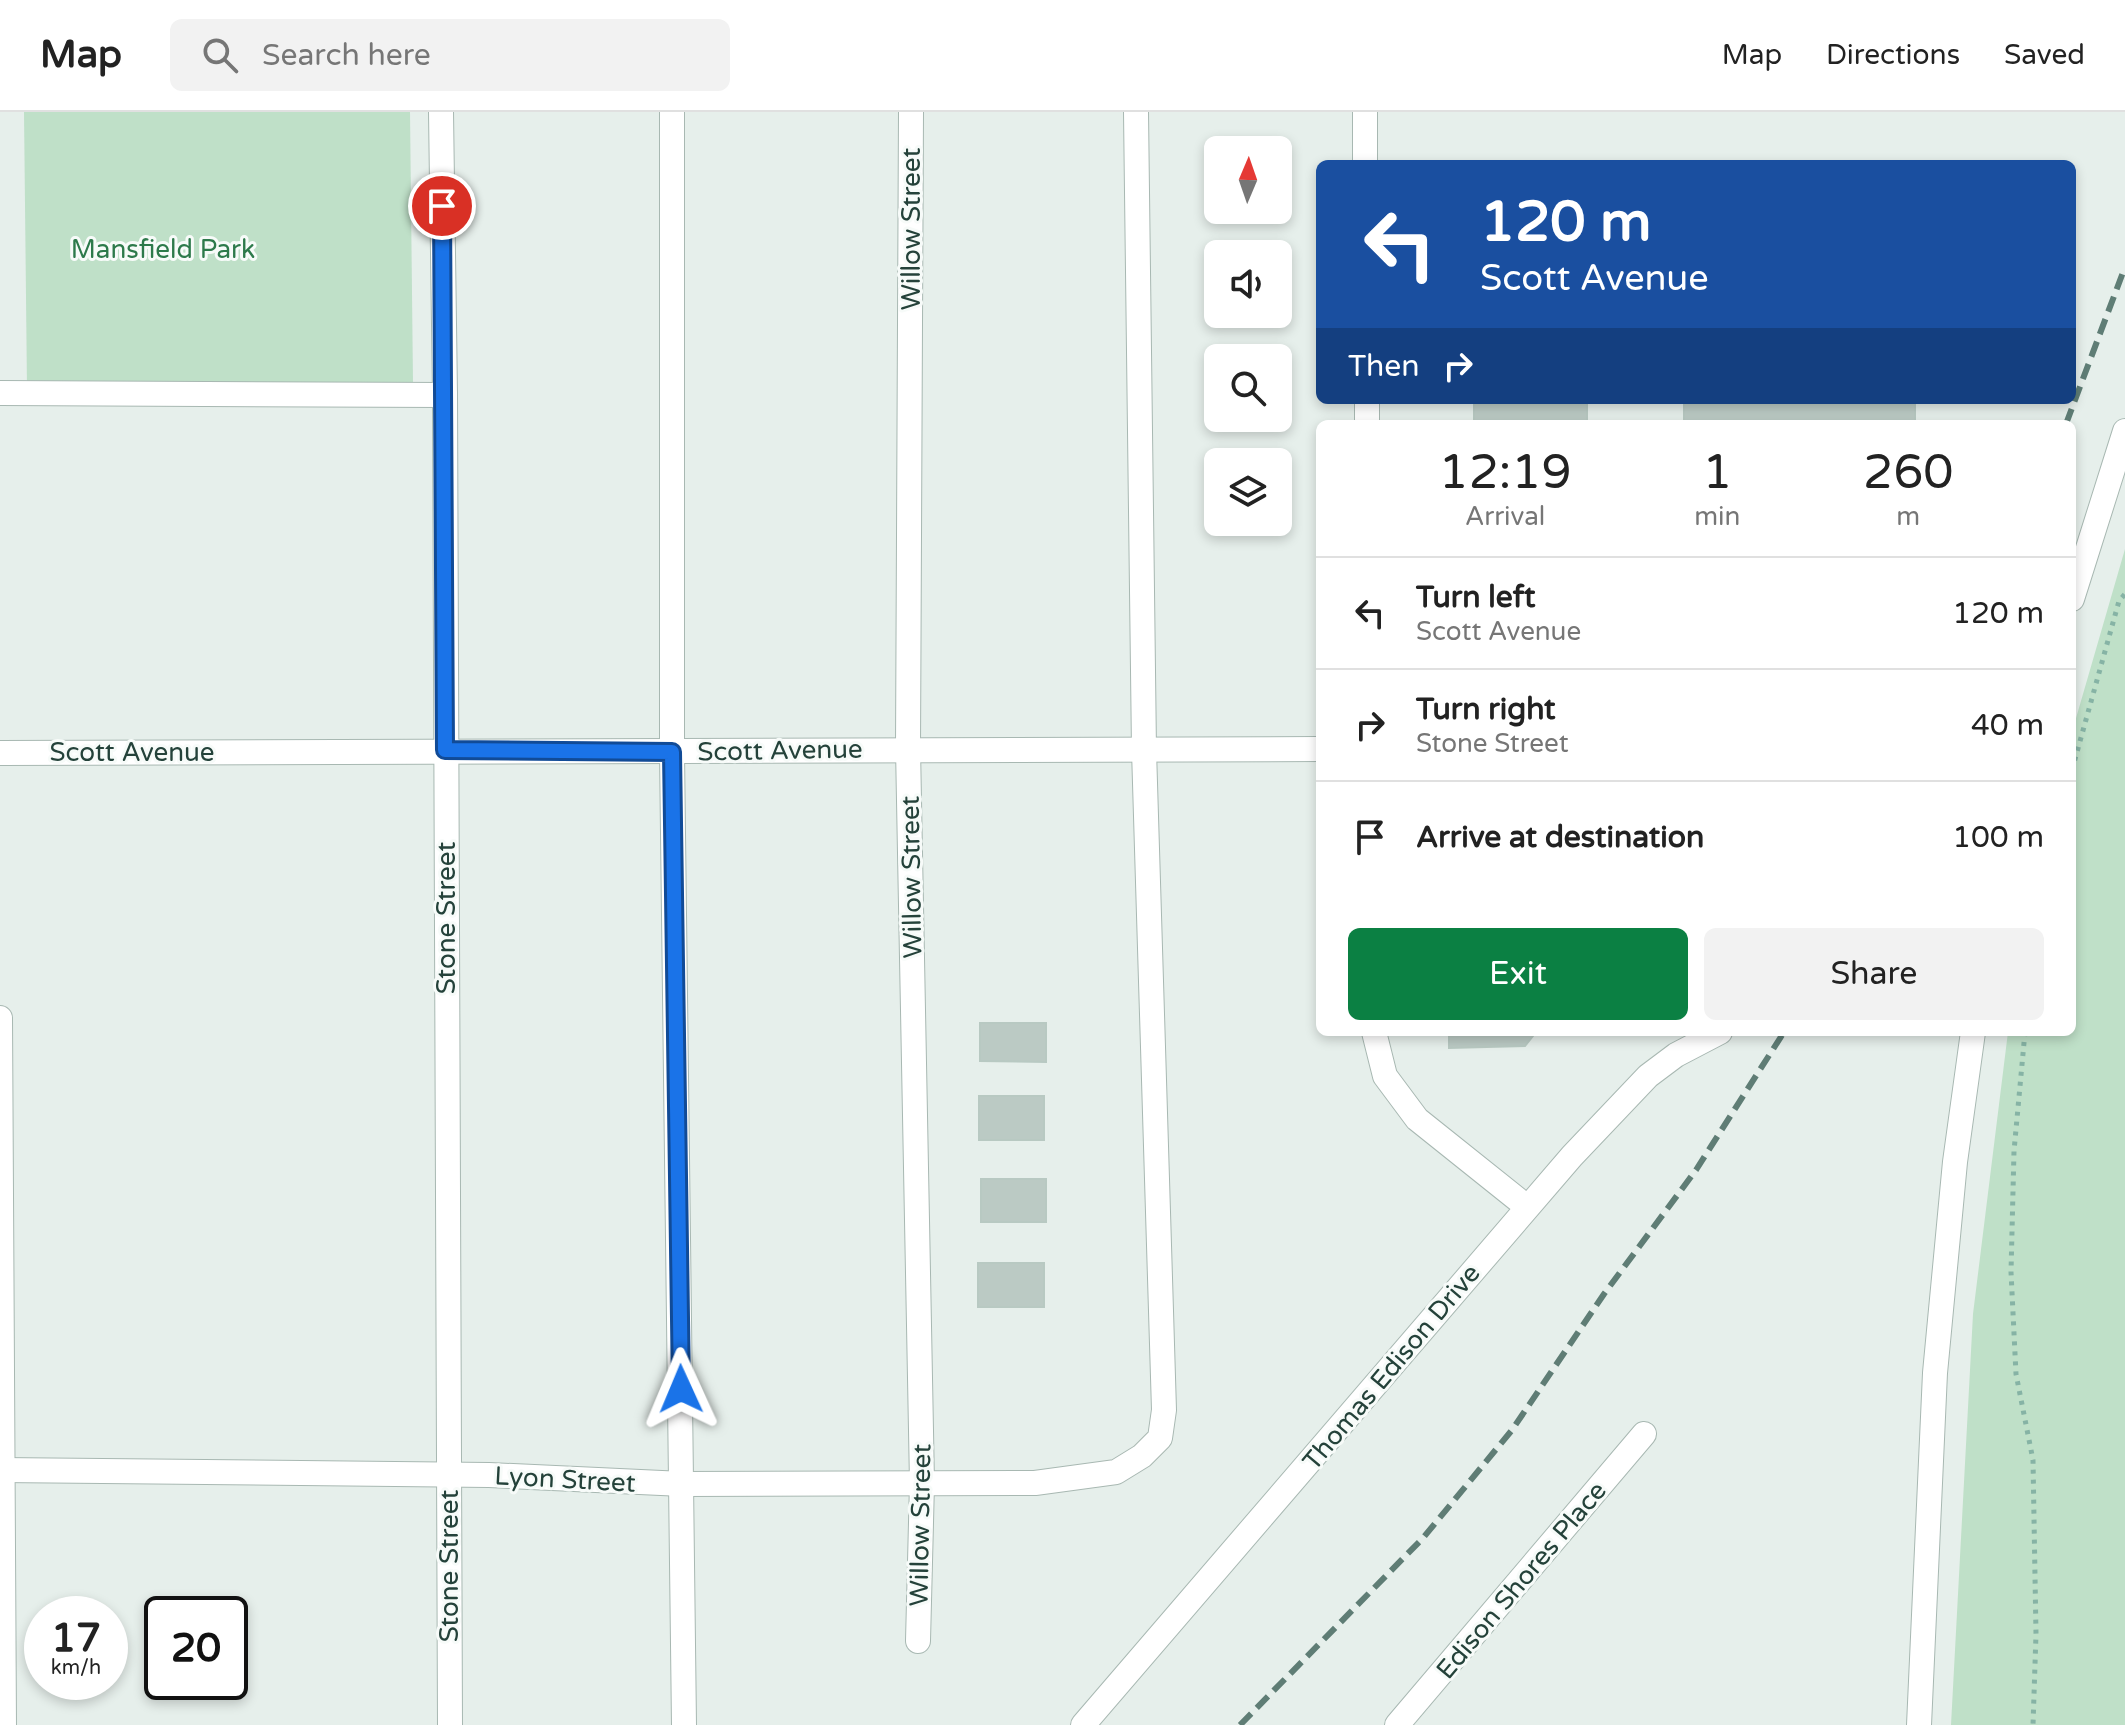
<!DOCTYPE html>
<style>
:root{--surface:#fff;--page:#f2f2f2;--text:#222;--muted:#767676;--line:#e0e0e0;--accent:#0b8043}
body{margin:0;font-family:"Varela Round",sans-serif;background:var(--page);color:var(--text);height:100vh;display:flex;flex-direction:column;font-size:30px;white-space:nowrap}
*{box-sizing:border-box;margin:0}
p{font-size:26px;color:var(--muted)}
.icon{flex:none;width:44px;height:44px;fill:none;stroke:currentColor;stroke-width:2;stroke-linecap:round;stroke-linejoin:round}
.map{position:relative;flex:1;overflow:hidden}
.drawer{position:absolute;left:1316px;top:308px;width:760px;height:616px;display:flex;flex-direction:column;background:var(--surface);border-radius:12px;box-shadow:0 4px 12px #0003}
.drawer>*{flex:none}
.banner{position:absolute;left:1316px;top:48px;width:760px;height:244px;border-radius:12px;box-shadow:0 4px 12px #0003;background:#1a4fa0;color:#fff;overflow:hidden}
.needle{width:52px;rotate:2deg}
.tools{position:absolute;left:1204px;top:24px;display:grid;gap:16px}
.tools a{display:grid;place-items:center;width:88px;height:88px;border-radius:12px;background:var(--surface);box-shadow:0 4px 12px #0003;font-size:40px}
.speed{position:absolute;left:24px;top:1484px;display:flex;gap:16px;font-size:40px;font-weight:700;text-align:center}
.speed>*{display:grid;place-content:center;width:104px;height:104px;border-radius:50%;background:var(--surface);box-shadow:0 4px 12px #0003;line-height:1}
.speed small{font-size:20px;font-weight:400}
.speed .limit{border:4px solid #111;border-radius:12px;background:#fff;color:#111}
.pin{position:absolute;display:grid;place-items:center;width:68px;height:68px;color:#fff;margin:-34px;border:4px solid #fff;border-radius:50%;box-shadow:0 2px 8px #0007}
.me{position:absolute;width:88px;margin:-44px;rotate:359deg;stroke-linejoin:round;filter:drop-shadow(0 0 6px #0008)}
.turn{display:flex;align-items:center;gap:28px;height:168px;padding:0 32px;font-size:36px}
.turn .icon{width:104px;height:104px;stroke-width:2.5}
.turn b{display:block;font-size:56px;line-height:68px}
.then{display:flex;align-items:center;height:76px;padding:0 32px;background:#0003;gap:16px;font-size:30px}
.eta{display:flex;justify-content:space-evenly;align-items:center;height:136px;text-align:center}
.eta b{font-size:48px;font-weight:600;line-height:56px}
.cta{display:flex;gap:16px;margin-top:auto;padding:16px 32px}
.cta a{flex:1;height:92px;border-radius:12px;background:var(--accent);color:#fff;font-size:32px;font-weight:600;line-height:92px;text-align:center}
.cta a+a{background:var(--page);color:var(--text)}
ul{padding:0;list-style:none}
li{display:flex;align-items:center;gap:24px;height:112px;padding:0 32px;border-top:2px solid var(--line)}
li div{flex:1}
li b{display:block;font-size:30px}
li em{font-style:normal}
header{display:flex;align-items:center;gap:48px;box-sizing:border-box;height:112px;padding:0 40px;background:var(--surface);border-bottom:2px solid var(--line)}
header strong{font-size:38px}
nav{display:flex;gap:44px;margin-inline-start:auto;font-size:28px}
.search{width:560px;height:72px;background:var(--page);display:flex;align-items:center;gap:20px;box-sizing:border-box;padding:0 28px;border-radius:12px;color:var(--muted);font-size:30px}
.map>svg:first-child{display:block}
</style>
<header>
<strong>Map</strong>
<div class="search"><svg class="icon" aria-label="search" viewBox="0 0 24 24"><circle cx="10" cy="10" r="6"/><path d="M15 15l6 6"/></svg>Search here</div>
<nav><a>Map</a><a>Directions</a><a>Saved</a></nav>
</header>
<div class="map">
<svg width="2125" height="1613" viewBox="0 0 2125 1613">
<rect width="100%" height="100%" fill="#e6efeb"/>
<g fill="#bfe0c8">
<path d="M24,0H410L413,271L27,276Z"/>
<path d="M2125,437V1613H1951L1973,1202L2008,920H2072V620Z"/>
</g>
<g fill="#bbcac4" stroke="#b8c9c2" stroke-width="2">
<rect x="1474" y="288" width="113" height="24"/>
<path d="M1684,288H1915V311L1684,309Z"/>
<path d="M980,911H1046V950L980,949Z"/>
<path d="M1449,920H1533V924L1525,934L1449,936Z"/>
<rect x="979" y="984" width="65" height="44"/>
<rect x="981" y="1067" width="65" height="43"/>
<rect x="978" y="1151" width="66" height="44"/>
</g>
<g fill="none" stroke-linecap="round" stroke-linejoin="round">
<g stroke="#a8b8b2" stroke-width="26">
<g id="minor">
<path d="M441,0L445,283L450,1613"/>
<path d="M672,0V640L684,1613"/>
<path d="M911,0L908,636L922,1371L918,1529"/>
<path d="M1365,0V52"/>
<path d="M0,281L445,283"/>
<path d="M1367,288V312"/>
<path d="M2072,487L2125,319"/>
<path d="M0,641L1320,637"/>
<path d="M0,906L4,1613"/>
<path d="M1374,920L1385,964L1417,1007L1527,1095"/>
<path d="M0,1358L489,1363L683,1372L1035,1371L1116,1360L1142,1344L1160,1326L1164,1298L1144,638L1136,0"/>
<path d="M1083,1613L1572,1044L1648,964L1676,943L1720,920"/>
<path d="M1397,1613L1644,1322"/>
<path d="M1919,1613L1935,1261L1955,1050L1973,920"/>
</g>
</g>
<g stroke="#86b3a5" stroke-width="5" stroke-dasharray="4 6" stroke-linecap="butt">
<path d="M2072,658L2119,489L2125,482"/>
<path d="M2025,920L2014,1039L2011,1160L2016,1262L2033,1348L2036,1522L2033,1613"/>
</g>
<use href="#minor" stroke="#fff" stroke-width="24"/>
<g stroke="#5f7d75" stroke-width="6" stroke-dasharray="16 8" stroke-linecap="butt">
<path d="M2066,312L2125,155"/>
<path d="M1240,1613L1423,1426L1512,1318L1604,1182L1696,1058L1784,920"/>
</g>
</g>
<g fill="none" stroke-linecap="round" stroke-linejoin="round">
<g stroke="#114b97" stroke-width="20">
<path id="route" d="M442,94L445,638L672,640L681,1277"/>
</g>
<use href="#route" stroke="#1a73e8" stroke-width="14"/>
</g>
<g text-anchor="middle" stroke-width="6" stroke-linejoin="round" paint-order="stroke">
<g font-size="26" fill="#24423a" stroke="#f7fbf9">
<text transform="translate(911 117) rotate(-90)" y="9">Willow Street</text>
<text transform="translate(780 638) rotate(-1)" y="9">Scott Avenue</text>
<text x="132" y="649">Scott Avenue</text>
<text transform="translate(911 765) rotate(-91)" y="9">Willow Street</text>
<text transform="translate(446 806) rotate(-90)" y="9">Stone Street</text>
<text transform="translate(1391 1255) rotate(-50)" y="9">Thomas Edison Drive</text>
<text transform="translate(565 1367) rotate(3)" y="9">Lyon Street</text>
<text transform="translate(920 1413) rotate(-89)" y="9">Willow Street</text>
<text transform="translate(449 1454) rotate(-90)" y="9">Stone Street</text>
<text transform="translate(1521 1468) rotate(-50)" y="9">Edison Shores Place</text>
</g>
<g font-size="26" fill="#2d7a4b" stroke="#f7fbf9">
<text x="163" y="146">Mansfield Park</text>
</g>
</g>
</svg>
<div class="tools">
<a><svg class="needle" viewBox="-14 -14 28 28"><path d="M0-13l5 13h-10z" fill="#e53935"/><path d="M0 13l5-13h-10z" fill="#767676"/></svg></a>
<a><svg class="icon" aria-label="sound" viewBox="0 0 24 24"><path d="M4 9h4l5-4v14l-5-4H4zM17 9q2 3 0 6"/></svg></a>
<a><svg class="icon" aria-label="search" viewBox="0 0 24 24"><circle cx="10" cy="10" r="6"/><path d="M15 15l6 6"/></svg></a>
<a><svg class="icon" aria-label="layers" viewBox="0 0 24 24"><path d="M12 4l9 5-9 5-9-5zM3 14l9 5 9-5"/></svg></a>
</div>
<div class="speed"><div>17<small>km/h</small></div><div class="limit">20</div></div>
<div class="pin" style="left:442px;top:94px;background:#d93025"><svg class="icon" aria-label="arrive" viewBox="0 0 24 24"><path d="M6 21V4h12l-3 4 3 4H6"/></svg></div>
<svg class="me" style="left:681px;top:1277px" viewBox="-20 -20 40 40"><path d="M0-17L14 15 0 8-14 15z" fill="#1a73e8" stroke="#fff" stroke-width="4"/></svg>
<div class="banner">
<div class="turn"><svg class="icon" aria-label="left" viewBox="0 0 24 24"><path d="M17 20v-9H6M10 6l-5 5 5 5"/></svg><div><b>120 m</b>Scott Avenue</div></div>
<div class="then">Then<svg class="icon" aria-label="right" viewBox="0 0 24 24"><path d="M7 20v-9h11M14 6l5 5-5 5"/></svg></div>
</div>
<section class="drawer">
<div class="eta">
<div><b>12:19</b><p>Arrival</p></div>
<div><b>1</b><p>min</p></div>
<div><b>260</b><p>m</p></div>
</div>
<ul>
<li><svg class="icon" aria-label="left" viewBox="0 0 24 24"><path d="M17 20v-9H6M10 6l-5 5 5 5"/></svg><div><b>Turn left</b><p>Scott Avenue</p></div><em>120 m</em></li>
<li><svg class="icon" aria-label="right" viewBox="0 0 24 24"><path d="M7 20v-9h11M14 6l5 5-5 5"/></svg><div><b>Turn right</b><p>Stone Street</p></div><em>40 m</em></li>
<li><svg class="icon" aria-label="arrive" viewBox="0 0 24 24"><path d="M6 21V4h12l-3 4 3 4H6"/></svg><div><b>Arrive at destination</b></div><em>100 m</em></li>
</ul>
<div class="cta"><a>Exit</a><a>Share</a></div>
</section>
</div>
